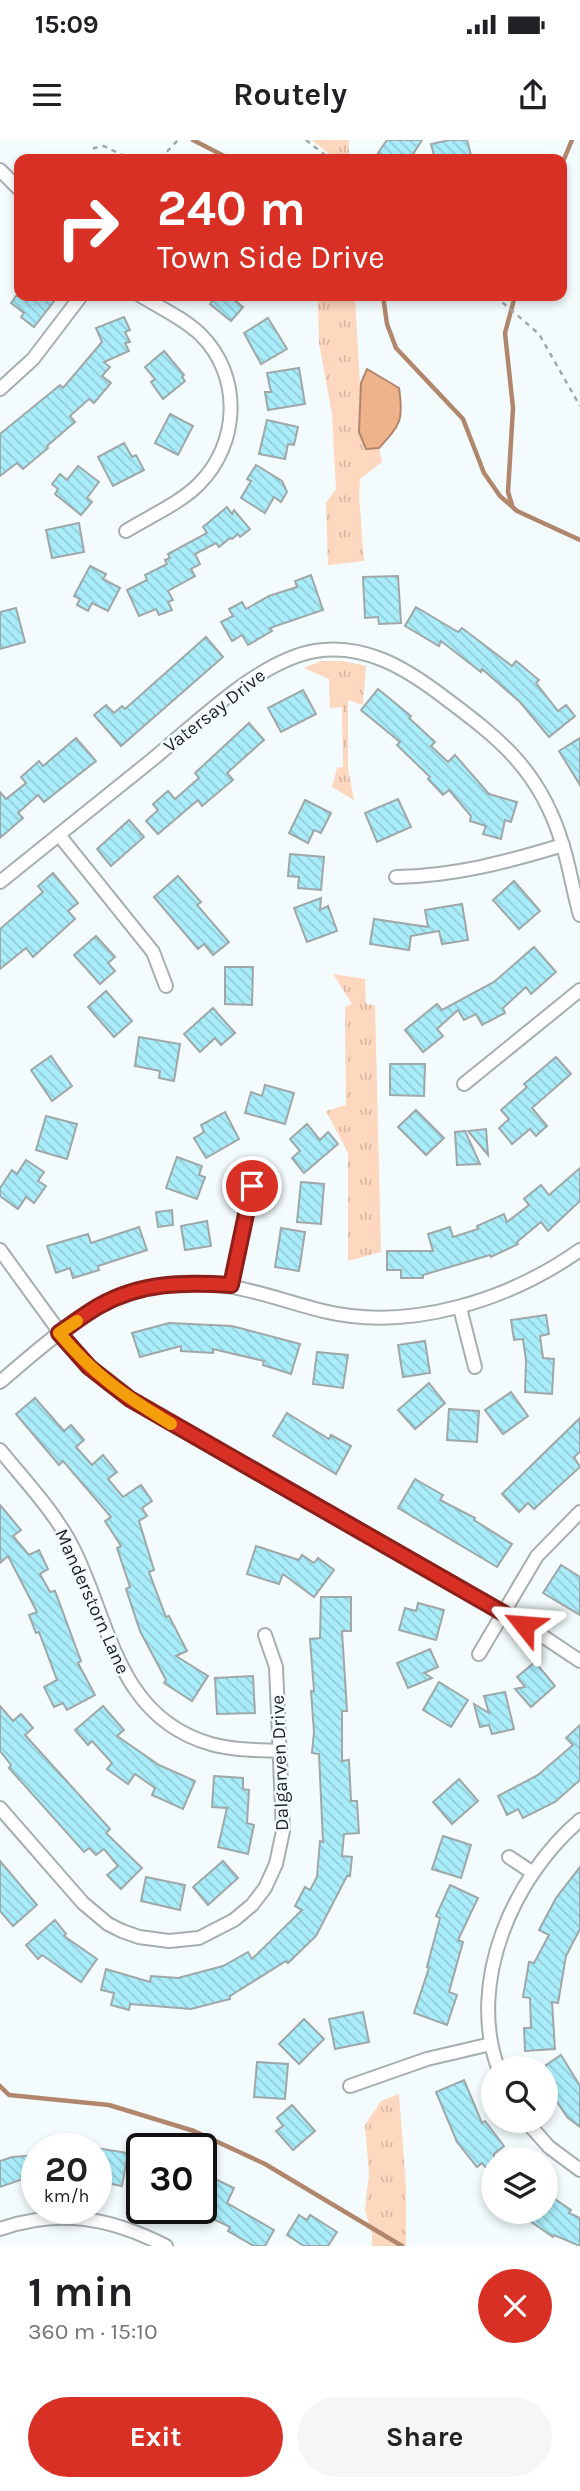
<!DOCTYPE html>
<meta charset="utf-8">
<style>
:root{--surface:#fff;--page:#f6f6f6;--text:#202124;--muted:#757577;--accent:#d93025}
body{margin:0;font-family:Karla,sans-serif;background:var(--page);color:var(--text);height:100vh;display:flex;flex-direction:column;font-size:26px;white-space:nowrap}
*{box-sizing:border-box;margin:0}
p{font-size:23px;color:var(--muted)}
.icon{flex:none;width:38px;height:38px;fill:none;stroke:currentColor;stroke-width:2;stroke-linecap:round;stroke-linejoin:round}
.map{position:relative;height:2106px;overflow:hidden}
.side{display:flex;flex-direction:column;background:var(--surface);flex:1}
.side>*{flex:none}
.banner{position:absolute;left:14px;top:14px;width:553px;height:147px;border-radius:14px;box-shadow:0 4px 10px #0003;background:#d93025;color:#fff;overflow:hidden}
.buttons{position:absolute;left:481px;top:1916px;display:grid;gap:14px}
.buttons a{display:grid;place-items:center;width:77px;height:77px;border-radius:50%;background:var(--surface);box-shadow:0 4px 10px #0003;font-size:35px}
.speed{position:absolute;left:21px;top:1993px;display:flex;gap:14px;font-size:35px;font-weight:700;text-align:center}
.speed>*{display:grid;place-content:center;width:91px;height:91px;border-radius:50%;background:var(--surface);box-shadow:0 4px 10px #0003;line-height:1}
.speed small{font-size:18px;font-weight:400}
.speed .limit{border:4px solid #111;border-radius:10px;background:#fff;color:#111}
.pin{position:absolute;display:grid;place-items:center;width:60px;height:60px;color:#fff;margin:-30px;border:4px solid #fff;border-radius:50%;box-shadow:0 2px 7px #0007}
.me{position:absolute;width:77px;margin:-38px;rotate:298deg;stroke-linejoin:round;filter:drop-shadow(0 0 5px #0008)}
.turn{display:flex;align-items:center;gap:24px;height:147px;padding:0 28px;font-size:32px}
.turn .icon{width:91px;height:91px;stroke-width:2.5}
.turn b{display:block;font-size:49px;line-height:60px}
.round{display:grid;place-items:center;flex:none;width:74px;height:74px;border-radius:37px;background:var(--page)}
.summary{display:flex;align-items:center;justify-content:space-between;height:119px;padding:0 28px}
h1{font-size:42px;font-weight:700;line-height:52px}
.button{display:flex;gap:14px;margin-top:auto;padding:14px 28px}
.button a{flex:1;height:80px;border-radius:42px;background:var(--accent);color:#fff;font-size:28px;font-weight:700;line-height:80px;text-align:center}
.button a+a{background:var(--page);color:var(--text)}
.status{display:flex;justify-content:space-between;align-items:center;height:49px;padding:0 35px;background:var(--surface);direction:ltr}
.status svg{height:19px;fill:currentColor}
header{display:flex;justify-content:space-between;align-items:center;height:91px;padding:0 28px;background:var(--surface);font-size:32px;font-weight:700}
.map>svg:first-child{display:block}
</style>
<div class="status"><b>15:09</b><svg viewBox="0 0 49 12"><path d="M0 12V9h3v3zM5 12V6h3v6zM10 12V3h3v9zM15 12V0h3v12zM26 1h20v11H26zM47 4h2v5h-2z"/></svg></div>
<header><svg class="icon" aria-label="menu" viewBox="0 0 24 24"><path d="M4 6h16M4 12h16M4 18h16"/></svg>Routely<svg class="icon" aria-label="share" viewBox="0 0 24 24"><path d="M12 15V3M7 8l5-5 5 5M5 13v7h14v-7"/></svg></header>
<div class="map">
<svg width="580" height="2106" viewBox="0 0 580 2106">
<defs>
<pattern id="grass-tufts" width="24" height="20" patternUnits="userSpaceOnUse" patternTransform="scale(1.75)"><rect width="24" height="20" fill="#fdd7be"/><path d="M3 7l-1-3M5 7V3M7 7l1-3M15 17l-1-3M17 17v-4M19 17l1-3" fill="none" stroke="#d8b8a3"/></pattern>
<pattern id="building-back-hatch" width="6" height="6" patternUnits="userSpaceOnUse" patternTransform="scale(1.75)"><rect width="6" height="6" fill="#a9edfa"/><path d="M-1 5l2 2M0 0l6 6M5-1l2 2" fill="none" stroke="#91cbd6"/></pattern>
</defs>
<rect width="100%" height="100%" fill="#f3fbfd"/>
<g fill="url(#grass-tufts)">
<path d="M312,0H349V19H335Z"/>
<path d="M318,156H355L361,263L366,309L379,308L382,322L360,339L359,357L364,421L328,425L326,363L336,349L332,274L319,203Z"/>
<path d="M321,521H343L366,526L363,565L348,560V628L354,660L332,647L337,628L343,627L342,567L330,568L329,539L304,528Z"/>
<path d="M333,834L365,839L366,864L375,865L381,1112L348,1121V1013L326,971L346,965L345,867L352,864Z"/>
<path d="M399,1954L406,2047V2106H372V2094L365,2070L369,2034L365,1985L381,1961Z"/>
</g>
<path fill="#efb38c" stroke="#b0876c" stroke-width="2" d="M367,229L399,248C404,281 400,285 379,308L366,309L359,292L361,243Z"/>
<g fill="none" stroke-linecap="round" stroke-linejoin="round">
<g stroke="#b0876c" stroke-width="4.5">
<path d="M193,0L230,19"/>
<path d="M562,24L572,0"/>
<path d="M383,156L387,184L396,208L463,279L484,333L500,356L517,371L580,400"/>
<path d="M512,365L508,352L513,268L505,193L515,156"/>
<path d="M0,1946L9,1955L109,1965L194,1991L265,2024L402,2106"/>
</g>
</g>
<g fill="url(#building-back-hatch)" stroke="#9fa7a8" stroke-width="2">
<path d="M387,0H422L410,19H388L378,13Z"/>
<path d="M450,0H467L472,19H435L431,4Z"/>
<path d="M16,156H58L34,187L21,177L24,173L11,163Z"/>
<path d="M216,156H230L243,167L231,181L210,164Z"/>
<path d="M124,177L130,190L125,192L130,202L125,203L129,211L104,222L110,227L102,236L111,243L94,263L89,259L70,276L75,282L47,306L48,308L23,329L17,323L0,336V294L60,245L63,248L102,202L96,188Z"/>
<path d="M268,178L287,209L261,224L244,193Z"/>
<path d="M164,211L184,235L182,237L185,241L163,259L151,242L155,239L145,227Z"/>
<path d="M299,228L305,264L268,270L265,252H271L267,233Z"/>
<path d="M170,274L193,286L178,315L155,303Z"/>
<path d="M267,280L298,287L294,305L288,304L285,319L259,314Z"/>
<path d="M124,303L132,317L136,315L144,330L113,346L98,317Z"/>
<path d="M256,325L282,341L287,352L281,362L274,357L265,373L241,358L251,341L247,339Z"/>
<path d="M78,326L99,342L87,358L92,362L81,375L55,354L58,349L52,344L60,334L67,340Z"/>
<path d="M227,367L232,374L234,370L250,389L240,397L238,394L232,399L230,398L219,407L216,403L195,414L200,424L191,429L195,436L168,451L173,460L168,462L172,470L159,475L156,469L139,476L127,450L147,440L145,435L167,424L165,420L170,418L168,414L207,393L203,387Z"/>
<path d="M79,383L84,412L52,418L46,390Z"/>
<path d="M90,426L106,434L103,439L120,448L108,471L92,463L88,471L77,465L80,459L74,456Z"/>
<path d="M311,435L323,470L270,488L272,491L248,505L242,495L232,501L221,482L233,476L229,469L242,462L246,469L269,456L297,447L295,441Z"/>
<path d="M398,436L401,483L379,484L378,477L365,478L363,437Z"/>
<path d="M416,467L458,492L462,488L512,526L516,521L539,540L536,543L558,571L566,565L575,576L549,597L520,562L482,529L481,532L441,501L439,506L405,486Z"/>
<path d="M16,468L25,502L0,509V472Z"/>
<path d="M206,497L223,517L121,606L94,575L106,565L114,573L122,566L125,569Z"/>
<path d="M378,549L411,576L409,578L435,602L431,606L448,622L455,615L489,654L517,662L511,682L505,680L501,699L483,694L486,686L470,681L471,676L449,650L443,655L428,639L430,637L397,605L400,602L361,570Z"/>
<path d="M303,550L316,574L281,592L268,568Z"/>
<path d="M249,583L264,600L227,633L233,640L202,666L198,660L158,694L146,681L158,670L153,664L168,651L175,659L199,638L195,633Z"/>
<path d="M76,598L96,621L44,662L38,655L18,673L23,678L0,698V652L6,659L26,643L21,637L39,621L43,626Z"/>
<path d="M580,598V645L559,611Z"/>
<path d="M398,659L411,687L377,702L365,673Z"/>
<path d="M305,660L331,673L321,693L314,690L308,703L289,693Z"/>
<path d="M129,680L144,697L111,726L97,709Z"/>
<path d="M290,714L324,717L321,750L298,748L299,737L288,736Z"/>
<path d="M53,733L78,763L68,771L75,779L33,817L26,808L0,829V789L43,752L38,746Z"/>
<path d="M178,736L201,762L197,765L229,802L213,815L204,804L198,809L154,757Z"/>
<path d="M514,741L540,771L519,789L493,760Z"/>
<path d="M321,758L320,770L328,766L337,791L307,802L294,768Z"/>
<path d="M462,764L468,800L442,804L439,791L411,796L409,810L370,804L374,779L428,787L425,770Z"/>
<path d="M96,796L115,817L108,823L115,831L100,844L74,815Z"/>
<path d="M534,807L556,832L531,854L526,847L503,868L505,873L482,885L476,874L464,880L458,870L437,889L443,896L423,912L405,890L437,864L442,870L494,842Z"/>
<path d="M225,827H253L252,865L225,864Z"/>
<path d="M106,851L132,881L114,897L88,867Z"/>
<path d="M213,868L235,893L221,905L215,898L200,912L184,894Z"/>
<path d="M139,897L180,904L174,941L159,938L160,931L135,926Z"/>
<path d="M51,916L72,946L52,961L31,930Z"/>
<path d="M556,917L571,934L532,968L547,986L536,996L530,989L512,1004L499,988L509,979L501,970L527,947L524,944Z"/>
<path d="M390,924H425L424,956L390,955Z"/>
<path d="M265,945L294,953L285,984L245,973L251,952L262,956Z"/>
<path d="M416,970L444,998L426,1015L398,987Z"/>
<path d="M225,972L239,999L206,1018L194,998L204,992L201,985Z"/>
<path d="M46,976L77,984L67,1019L36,1010Z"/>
<path d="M307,984L320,1000L328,992L338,1004L304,1033L292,1018L300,1011L290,999Z"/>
<path d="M486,989L488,1015L468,991Z"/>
<path d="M465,991L480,1024L457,1025L455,992Z"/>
<path d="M177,1017L202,1026L199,1035L205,1037L197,1059L166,1048Z"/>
<path d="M26,1020L44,1032L38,1041L46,1046L34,1063L26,1057L18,1069L0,1056V1048L12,1030L17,1034Z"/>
<path d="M580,1028V1061L548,1091L541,1082L517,1102L518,1104L491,1117L490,1115L423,1135V1138H401V1130H387V1111H433L428,1094L450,1087L453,1097L478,1089L477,1086L504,1074L507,1082L529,1065L524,1059L541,1045L549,1055Z"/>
<path d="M301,1042L324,1044L321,1084L297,1082Z"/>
<path d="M172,1070L173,1085L158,1087L156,1072Z"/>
<path d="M207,1081L211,1106L185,1110L181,1086Z"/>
<path d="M139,1087L147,1110L98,1126L99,1130L73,1138L70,1128L56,1133L47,1106L88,1094L91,1103Z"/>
<path d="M281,1088L305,1092L299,1131L275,1127Z"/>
<path d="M546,1175L549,1194L540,1196L543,1218L554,1219L552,1254L525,1252L526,1220L523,1199L514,1200L511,1180Z"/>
<path d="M169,1183L232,1186L300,1204L291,1234L263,1225L264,1221L213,1209V1213L181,1211V1206L140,1217L132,1193Z"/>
<path d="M425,1201L430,1233L403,1237L398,1205Z"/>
<path d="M317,1212L348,1215L343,1248L313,1244Z"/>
<path d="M429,1243L445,1263L415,1289L398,1270Z"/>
<path d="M511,1252L528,1276L503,1294L485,1270Z"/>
<path d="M35,1258L64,1291L71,1285L84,1300L76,1307L92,1325L103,1315L117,1332L108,1339L123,1357L141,1345L152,1361L142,1368L147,1376L139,1381L154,1430L149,1432L166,1477L169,1476L187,1511L176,1516L208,1536L192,1561L164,1543L166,1540L140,1491L126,1449L130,1447L117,1408L121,1406L105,1381L111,1377L63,1321L59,1325L16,1274Z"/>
<path d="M449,1269L479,1271L477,1302L447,1300Z"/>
<path d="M287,1273L329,1299L331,1295L351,1306L336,1334L273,1296Z"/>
<path d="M580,1278V1312L574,1317L580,1327L534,1369L528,1363L519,1372L502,1354Z"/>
<path d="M415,1339L443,1355L440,1360L475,1378L474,1380L512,1404L497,1427L398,1368Z"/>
<path d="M0,1365L21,1390L13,1396L29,1415L39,1410L48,1429L40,1434L50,1452L55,1451L81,1521L78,1523L95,1555L67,1570L63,1563L54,1567L44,1547L57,1540L39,1492L36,1493L29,1475L37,1472L8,1416L0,1423Z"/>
<path d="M256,1406L299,1420L302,1415L314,1423L318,1418L334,1430L314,1457L283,1434L279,1444L247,1434Z"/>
<path d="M561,1425L580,1437V1475L543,1453Z"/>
<path d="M321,1457H351V1491H342L347,1571H342V1621L349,1620L351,1661H357L359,1693L344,1694L342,1716L352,1717L350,1736H347L316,1796L288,1823L286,1821L230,1856V1859L191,1869L130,1864L129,1870L111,1865L114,1853L101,1850L106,1829L150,1842L151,1836L178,1838L223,1826L248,1812L252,1819L302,1770L295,1766L305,1747L310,1750L317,1737L320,1701L323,1702L319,1614L312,1613L314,1592L311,1551H314L310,1499L320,1498Z"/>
<path d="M418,1463L444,1470L436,1500L399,1490L405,1468L416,1471Z"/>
<path d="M430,1509L438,1527L424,1533L432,1538L408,1548L397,1523Z"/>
<path d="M535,1522L555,1546L531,1567L515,1549L525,1547L517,1537Z"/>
<path d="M253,1536L255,1573L217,1574L215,1538Z"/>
<path d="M439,1542L468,1560L451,1587L423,1570Z"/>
<path d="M505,1552L514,1589L492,1594L489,1585L480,1587L474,1564L489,1573L484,1556Z"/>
<path d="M0,1566L13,1581L21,1574L33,1588L25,1595L110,1689L106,1693L142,1728L121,1749L107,1735L118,1726L104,1709L96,1715L89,1708L84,1712L9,1628L11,1625L0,1611Z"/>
<path d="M103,1566L124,1590L117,1596L159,1625L195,1641L183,1669L152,1655L155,1648L135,1634L128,1644L107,1629L112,1623L92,1601L88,1605L75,1590Z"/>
<path d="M580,1585V1640L555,1662L523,1678L518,1669L507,1675L498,1656L538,1635L573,1605L566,1598Z"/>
<path d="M214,1636L243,1638V1649L249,1650L247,1683L254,1685L248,1714L218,1707L227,1668L212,1667Z"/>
<path d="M459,1639L478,1661L452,1684L433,1662Z"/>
<path d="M443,1696L471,1705L461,1738L432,1729Z"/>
<path d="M0,1721L37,1765L13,1786L0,1771Z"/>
<path d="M223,1721L238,1738L208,1765L193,1747Z"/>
<path d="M580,1727V1789L566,1816L558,1863L552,1862L555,1909L525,1911L524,1888H531L530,1858L523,1857L529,1822L534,1823L549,1795L539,1790L556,1758Z"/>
<path d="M146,1737L185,1745L180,1770L141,1761Z"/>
<path d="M450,1745L478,1758L458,1800L463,1802L449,1852L457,1855L447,1885L414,1873L429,1828L427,1827L440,1778L436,1776Z"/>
<path d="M55,1780L66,1794L64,1796L97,1819L81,1842L42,1815L38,1819L26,1805Z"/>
<path d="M363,1872L369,1902L335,1909L329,1879Z"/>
<path d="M304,1879L324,1899L299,1924L279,1904Z"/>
<path d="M561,1915L580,1946V1987L567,1977L546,1945V1925Z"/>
<path d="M257,1922L288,1924L285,1959L254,1957Z"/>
<path d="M464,1940L482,1983L485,1981L504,2006L494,2014V2037L482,2023L477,2027L457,2002L436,1952Z"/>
<path d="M292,1965L315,1991L293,2010L276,1991L283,1986L277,1978Z"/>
<path d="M96,2008L128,2013L122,2046L96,2041Z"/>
<path d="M37,2015V2034L0,2047V2021L12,2017Z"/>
<path d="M213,2038L234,2048L227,2063L274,2090L265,2106H254L228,2091L230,2087L201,2073V2042L209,2046Z"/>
<path d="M546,2053L571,2070L569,2073L580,2078V2106L554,2095L553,2097L517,2072H546Z"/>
<path d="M299,2075L307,2080L310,2075L337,2092L328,2106H304L287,2095Z"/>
</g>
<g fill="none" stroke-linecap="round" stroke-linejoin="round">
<g stroke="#a7aeb0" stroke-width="16">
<g id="minor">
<path d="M0,30L19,49"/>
<path d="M0,249L33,219L81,156"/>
<path d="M126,391C150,376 179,364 199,344C240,303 242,235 200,194C183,178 161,168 141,156"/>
<path d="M59,695L153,812L166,846"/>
<path d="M396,737C455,736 507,722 563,705"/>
<path d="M0,742C51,701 102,660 153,619C197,583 258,521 315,511C363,503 404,527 441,555C500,599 540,630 562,703C570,727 573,752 580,775"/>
<path d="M464,944L580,850"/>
<path d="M0,1110L69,1205L104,1240L130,1259L544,1497L580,1521"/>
<path d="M231,1145L252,1047"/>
<path d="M460,1168L475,1227"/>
<path d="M0,1242C45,1204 92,1159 152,1147C215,1133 264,1156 323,1171C410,1192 509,1160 580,1110"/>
<path d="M0,1310C25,1341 55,1372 73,1408C110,1481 116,1577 211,1604C232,1610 256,1610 279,1611"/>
<path d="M479,1514L537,1416L580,1372"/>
<path d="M0,1668L83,1763L108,1784L122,1791L139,1797L169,1801L199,1798L234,1780L252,1765L265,1748L276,1724L283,1691L276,1527L265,1495"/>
<path d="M509,1717L533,1733"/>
<path d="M498,1928C467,1842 513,1737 580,1680"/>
<path d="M350,1946L427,1919L491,1904"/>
<path d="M526,1981L549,2007L580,2030"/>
<path d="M0,2089C60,2068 111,2078 166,2106"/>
</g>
</g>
<g stroke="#a2a7a9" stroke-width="2.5" stroke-dasharray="5 5" stroke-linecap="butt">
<path d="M306,0L330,19"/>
<path d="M91,19L94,8L104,6L130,19"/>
<path d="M160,19L178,0"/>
<path d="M495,156L539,194L580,266"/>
</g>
<use href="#minor" stroke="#fff" stroke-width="12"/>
</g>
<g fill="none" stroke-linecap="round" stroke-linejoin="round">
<g stroke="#8d1f18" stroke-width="18">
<path id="route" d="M252,1046L231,1145C185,1142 141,1142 99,1166C85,1174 72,1184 59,1193L89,1227L130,1259L524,1485"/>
</g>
<use href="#route" stroke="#d93025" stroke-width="12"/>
<path stroke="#f59e0b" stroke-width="12" d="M77,1181L59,1193C94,1235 125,1256 171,1284"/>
</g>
<g text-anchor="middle" stroke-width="5" stroke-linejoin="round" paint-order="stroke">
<g font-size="19" fill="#1e2021" stroke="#f3fbfd">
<text transform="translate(214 570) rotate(-38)" y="7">Vatersay Drive</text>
<text transform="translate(93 1461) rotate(66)" y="7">Manderstorn Lane</text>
<text transform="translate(279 1623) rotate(-92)" y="7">Dalgarven Drive</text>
</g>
</g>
</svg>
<div class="buttons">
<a><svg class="icon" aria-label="search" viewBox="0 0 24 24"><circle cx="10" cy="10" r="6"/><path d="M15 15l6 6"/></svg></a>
<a><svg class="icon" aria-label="layers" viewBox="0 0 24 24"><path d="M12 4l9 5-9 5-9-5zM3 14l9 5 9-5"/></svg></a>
</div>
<div class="speed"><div>20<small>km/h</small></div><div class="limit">30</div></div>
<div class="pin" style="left:252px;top:1046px;background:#d93025"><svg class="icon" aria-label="arrive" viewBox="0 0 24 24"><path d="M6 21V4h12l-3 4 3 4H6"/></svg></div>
<svg class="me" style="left:524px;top:1485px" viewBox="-20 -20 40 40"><path d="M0-17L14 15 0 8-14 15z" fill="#d93025" stroke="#fff" stroke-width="4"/></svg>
<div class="banner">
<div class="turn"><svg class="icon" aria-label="right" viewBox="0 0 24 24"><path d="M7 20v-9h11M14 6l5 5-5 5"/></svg><div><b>240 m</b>Town Side Drive</div></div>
</div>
</div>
<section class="side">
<div class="summary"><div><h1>1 min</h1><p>360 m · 15:10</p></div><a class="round" style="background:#d93025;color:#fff"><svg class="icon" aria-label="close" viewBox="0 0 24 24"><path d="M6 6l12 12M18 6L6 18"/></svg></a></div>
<div class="button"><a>Exit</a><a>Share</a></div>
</section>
